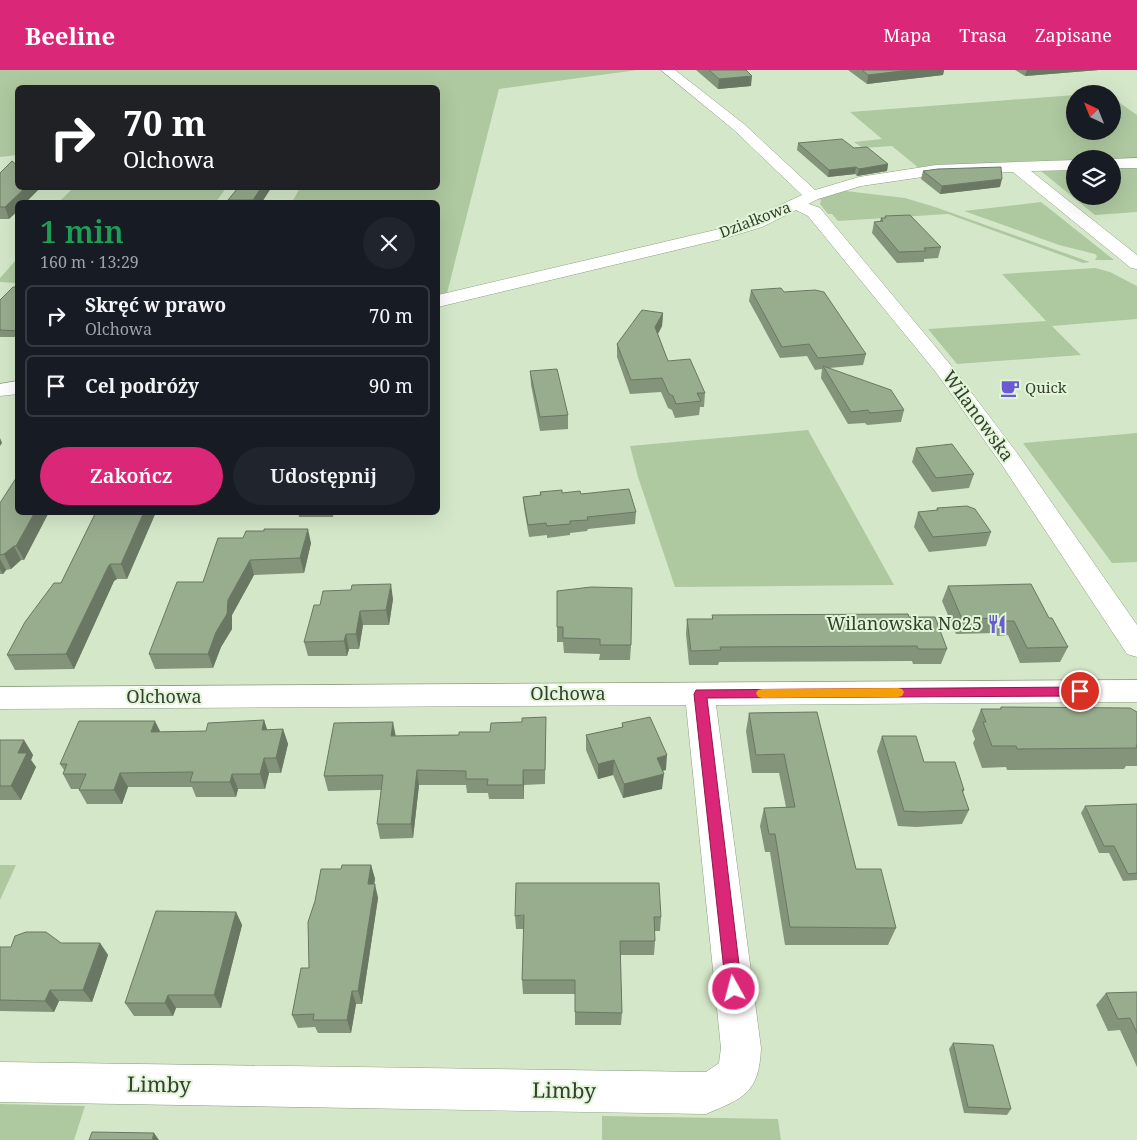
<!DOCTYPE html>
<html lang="pl">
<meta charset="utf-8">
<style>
:root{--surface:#171b24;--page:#20242c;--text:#f1f3f6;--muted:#9ea1a6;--line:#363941;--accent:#db2777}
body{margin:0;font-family:"Noto Serif",serif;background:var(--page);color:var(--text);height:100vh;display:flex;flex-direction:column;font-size:19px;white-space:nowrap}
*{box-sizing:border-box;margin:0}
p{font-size:16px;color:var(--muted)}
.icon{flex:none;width:28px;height:28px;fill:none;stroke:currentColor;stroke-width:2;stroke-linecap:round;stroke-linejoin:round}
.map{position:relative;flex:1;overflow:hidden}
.panel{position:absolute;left:15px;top:130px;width:425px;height:315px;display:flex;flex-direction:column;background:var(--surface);border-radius:8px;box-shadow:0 5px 20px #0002}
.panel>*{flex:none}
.top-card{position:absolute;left:15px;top:15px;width:425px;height:105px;border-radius:8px;box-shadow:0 5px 20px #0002;background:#202124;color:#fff;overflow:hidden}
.needle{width:32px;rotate:317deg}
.fabs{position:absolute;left:1066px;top:15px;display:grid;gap:10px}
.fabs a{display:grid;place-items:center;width:55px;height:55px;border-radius:50%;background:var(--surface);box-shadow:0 5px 20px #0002;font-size:25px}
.pin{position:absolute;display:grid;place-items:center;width:42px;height:42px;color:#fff;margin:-21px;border:2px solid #fff;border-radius:50%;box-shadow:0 1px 5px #0007}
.me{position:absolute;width:55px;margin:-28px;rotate:353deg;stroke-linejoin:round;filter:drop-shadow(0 0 4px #0008)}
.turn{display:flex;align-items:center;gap:18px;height:105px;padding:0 25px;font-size:22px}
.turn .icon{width:65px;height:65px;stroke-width:2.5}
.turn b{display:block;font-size:35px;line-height:42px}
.round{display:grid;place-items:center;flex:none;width:52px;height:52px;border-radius:26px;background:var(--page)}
.summary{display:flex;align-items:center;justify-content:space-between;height:85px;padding:0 25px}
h1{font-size:30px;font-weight:600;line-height:38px;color:#1e9e55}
.action{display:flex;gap:10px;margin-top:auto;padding:10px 25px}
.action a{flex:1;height:58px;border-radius:30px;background:var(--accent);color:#fff;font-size:20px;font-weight:600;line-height:58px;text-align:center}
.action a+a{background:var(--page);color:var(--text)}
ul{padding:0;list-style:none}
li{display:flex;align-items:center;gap:15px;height:62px;margin:0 10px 8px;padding:0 15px;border:2px solid var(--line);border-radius:8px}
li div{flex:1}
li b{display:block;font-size:19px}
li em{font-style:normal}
header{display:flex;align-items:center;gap:30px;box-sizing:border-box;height:70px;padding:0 25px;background:var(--accent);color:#fff}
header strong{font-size:24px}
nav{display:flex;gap:28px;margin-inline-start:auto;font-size:18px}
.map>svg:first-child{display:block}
</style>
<header>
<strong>Beeline</strong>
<nav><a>Mapa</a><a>Trasa</a><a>Zapisane</a></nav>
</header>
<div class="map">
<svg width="1137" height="1070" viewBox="0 0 1137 1070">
<rect width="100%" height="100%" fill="#d4e8c9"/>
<g fill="#aec9a0">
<path d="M0,0H637L499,19L447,223L438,225V132H292L300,118H438V18H18L17,85L0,87Z"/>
<path d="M1075,25V61H1112L1113,28L1137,45V91L1075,89V92L920,99L892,76L863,78L854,72L882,69L850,42Z"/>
<path d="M1137,96V142L1095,145L1041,101L1049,99L1075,98V126H1112L1113,97Z"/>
<path d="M73,118H226L216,132H59Z"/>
<path d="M837,120L905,128L935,137L1090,192L1083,193L948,144L838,151L832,144H828L820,134L821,130L817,128Z"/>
<path d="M1041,132L1114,190H1095L1097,186L1095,184L1059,175L964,141Z"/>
<path d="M17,189V213L0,212V208Z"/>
<path d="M1095,198L1110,202L1137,216V249L1052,256L1081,285L957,294L928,259L1046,251L1002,204Z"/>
<path d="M808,360L894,515L675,517L638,407L630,376Z"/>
<path d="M1137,363V492L1112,493L1023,373Z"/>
<path d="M0,795H16L0,830Z"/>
<path d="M0,1034L85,1036L74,1070H0Z"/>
<path d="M602,1046L778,1049L781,1070H602Z"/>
</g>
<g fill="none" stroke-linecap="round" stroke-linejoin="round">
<g stroke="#8da083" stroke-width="1">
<g id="minor">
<path d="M661,0H675L744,54L815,120L859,107L936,95L1075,90V100L1031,101L1137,185V199L1131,198L1013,102L936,105L861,116L818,129L762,157L726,168L438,237V225L715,160L750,149L802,125L734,60Z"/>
<path d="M1137,88V98H1112V89H1111Z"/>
<path d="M18,311V324L0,326V314Z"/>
<path d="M1137,610V632L716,635L761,978C759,1023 744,1028 706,1044L0,1032V992L706,1002L719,993L721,978L686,635L0,639V617Z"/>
</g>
</g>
<g stroke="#8da083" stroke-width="1">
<path id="tertiary" d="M796,129L820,138L949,293L1020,387L1137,555V587L1127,584L1002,395L935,301L808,146L790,137L788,134L790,131Z"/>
</g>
<use href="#minor" fill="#fff" fill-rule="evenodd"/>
<use href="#tertiary" fill="#fff" fill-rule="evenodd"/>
</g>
<g fill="#83947a">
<path d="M696,0H746L751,16L718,19Z"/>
<path d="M848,0H944L943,5L867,14Z"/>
<path d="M1015,0H1099L1025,6Z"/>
<path d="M798,73L854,78L888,94L887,101L857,106L855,104L828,107L797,80Z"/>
<path d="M923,101L1000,117L940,124L921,109Z"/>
<path d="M0,103L18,118H40L26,132H18L9,149H0Z"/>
<path d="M238,118H271L262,132H229L228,130Z"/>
<path d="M885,146L941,177L938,188L924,189V192L897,193L872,163L874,152L880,151L881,148H885Z"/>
<path d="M18,217V267H0V230Z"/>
<path d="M751,220L784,222L866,284L863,295L829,298L904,340L901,352L867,355L865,353L848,354L821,308L822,299L815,300L807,286L780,288L749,231Z"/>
<path d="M663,243L662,256L658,264L668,291L705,323L704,337H700L699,345L675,348L672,340L668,338L661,322L630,324L617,287V274Z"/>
<path d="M530,301L568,345V359L540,361L531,315Z"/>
<path d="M916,378L974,404L969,418L932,422L912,392Z"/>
<path d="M540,422L581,424L636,442L635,454L588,459L587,461L570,463V465L547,468V465L529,467L524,438L523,427L540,425Z"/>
<path d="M0,433L18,442H49L24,490H21L11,499L6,500L3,504H0Z"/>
<path d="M937,438L991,462L986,476L929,482L914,457L918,442L936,441Z"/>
<path d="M96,442H156L127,509H117L114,511L74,599L15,600L7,585L61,513Z"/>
<path d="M298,442H334L333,447H299Z"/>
<path d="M218,468L311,473L304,503L254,505L232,545V559L221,577L213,598L155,599L149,584L203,512Z"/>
<path d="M948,516L1049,548L1068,577L1060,592L1020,593L1008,565L997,566L996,563L956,564L942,531Z"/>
<path d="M557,521L631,575L630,590H599L600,584L564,583L563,572H557Z"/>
<path d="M393,529L389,555H363L359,579H349L347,586H308L304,572L320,535Z"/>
<path d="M712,545L909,547L947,579L941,594H913L912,591L719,592L718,595H689L686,564L687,549H712Z"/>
<path d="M1001,637L1137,642V696H1126L1124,699L1007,700L1006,697L982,698L973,673L975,669L972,661L981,639H1000Z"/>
<path d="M817,642L856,799L896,858L888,875H785L770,782H765L760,756L764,738L786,737L779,703H752L746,661L749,643Z"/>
<path d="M546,647L545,714L524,715V729H489L488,723H467L466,715H419L413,768L380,769L377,754L381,720L328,721L324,706L395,666L459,665L490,662L522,652Z"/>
<path d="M264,650L267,660L283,659L288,674L281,703H269L265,719H238L236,727H196L192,717H128L122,734H87L79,720L80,719H71L63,704L64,700L60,694L160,662L206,661Z"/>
<path d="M622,653L666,700L662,701V719L623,728L613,705L598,709L586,680V665L622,657Z"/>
<path d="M882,666L924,692L964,720L963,723L969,740L962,754L916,757L898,756L877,681Z"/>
<path d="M0,670H24L33,685L31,690L36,697L21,730H0Z"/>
<path d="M1137,734V810L1123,811L1109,783H1099L1081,743L1085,736Z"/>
<path d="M371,795L375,809L374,814L378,828L362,934H356L351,963H318L315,957L298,958L292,945L309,898L341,799Z"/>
<path d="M236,842L242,855L221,938H176L173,946H134L125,933Z"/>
<path d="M515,846L661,847L660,861H655V871L654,885H620L622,943L621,955H575V924H523L522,910L524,859H516Z"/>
<path d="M61,873H100L108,885L92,932L59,931L54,942L0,941V877H11Z"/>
<path d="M1137,922V997L1120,960L1108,961L1096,935L1106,923Z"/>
<path d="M953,973L1011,1039L1007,1045L964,1043L949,979Z"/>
</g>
<g fill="#6a7863">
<path d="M910,0H944L943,5L867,14L868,5Z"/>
<path d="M1027,0H1099L1025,6Z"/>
<path d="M752,6L751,16L718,19L719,9Z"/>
<path d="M888,94L887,101L857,106L859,99Z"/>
<path d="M856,97L855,104L828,107L829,100Z"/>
<path d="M1002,109L1000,117L940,124L942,116Z"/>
<path d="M25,118H40L26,132H18V141L9,149L5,137Z"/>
<path d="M261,118H271L262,132H254L253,130Z"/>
<path d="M663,243L662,256L654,271L655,257Z"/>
<path d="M0,368L2,373L0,376Z"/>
<path d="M35,442H49L24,490L16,476Z"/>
<path d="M144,442H156L127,509L121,494Z"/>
<path d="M308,459L311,473L304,503L300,488Z"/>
<path d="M14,476L21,490L11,499L4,484Z"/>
<path d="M0,489L6,500L3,504L0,499Z"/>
<path d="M250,490L254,505L232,545V559L221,577L213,598L208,584L228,530Z"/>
<path d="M110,494L117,509L114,511L74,599L66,584L108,497Z"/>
<path d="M391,514L393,529L389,555L386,540Z"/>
<path d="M360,541L363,555L359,579L356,564Z"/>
<path d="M346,564L349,579L347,586L344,571Z"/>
<path d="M264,650L269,665L262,660Z"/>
<path d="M155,651L162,665L151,662Z"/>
<path d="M393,652L396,667L391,666Z"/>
<path d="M283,659L288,674L281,703L276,688Z"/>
<path d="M24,670L33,685L31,690L36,697L21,730L11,716L18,683Z"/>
<path d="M667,685L666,700L655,702L657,688Z"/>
<path d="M264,688L269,703L265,719L260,704Z"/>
<path d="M614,690L613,705L598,709V694Z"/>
<path d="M417,700L419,715L413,768L411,754Z"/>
<path d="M523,700L524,715V729L523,715Z"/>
<path d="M120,703L128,717L122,734L114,720Z"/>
<path d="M232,704L238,719L236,727L230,712Z"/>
<path d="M664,704L662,719L623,728L624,714Z"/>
<path d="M371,795L375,809L372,828L368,814Z"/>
<path d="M375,814L378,828L362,934L358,921Z"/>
<path d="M236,842L242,855L221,938L214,925Z"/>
<path d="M100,873L108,885L92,932L83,920Z"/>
<path d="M50,920L59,931L54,942L45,931Z"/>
<path d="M352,921L356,934L351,963L347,950Z"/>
<path d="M168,925L176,938L173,946L165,933Z"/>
<path d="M154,1063L159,1070H152Z"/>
</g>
<g fill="#98ac8e" stroke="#6a7863">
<path d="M709,0H746L752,6L719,9Z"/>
<path d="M862,0H910L868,5Z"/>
<path d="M842,69L854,78L867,77L888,94L859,99L856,97L829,100L798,73Z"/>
<path d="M12,91L18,96V105L16,106H18V118H25L5,137H0V103Z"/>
<path d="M1001,97L1002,109L942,116L923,101L938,99Z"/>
<path d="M238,118H261L253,130H228Z"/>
<path d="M910,145L941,177L924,178L926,181L899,182L874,152L883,151L881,148H886L885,146Z"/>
<path d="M13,217H18V261L0,260V230Z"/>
<path d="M781,218L784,222L815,220L824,222L866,284L818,288L809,274L782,277L751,220Z"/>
<path d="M642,240L663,243L655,257L668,291L690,289L705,323H697L701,331L676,334L673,326L669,324L662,308L631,310L617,274Z"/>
<path d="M823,296L891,320L904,340L870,343L868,340L851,342Z"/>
<path d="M557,299L568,345L540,347L530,301Z"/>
<path d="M952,374L974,404L936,408L916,378Z"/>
<path d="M18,405V442H35L16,476H14L4,484L0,485V433Z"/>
<path d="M629,419L636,442L587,447L588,450L570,451V454L547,456L546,453L528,455L523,427L541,425L540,422L562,420V423L580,421L581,424Z"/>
<path d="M967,436L975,439L991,462L933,467L918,442L938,440L937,438Z"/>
<path d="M96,442H144L121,494H110L108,497L66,584L7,585L25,552L54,513H61Z"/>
<path d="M264,459H308L300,488L250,490L228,530L227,544L216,562L208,584H149L177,512H203L218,468H243L246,461H264Z"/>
<path d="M391,514L386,540L360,541L356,564H346L344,571L304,572L314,535H320L323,521L351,520L352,515Z"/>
<path d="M1031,514L1049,548H1052L1068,577L1027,578L1014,551H1003L1002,548L962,549L948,516Z"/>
<path d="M591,517L632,518L631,575H600V569L563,568V557H557V521Z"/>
<path d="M908,544L909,547H935L947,579H918L917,576L720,577L721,580L691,581L687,549H713L712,545Z"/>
<path d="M1001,637L1130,638L1137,642V675H1136L1137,678L1017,679L1016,676H992L983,652H986L981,639H1001Z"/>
<path d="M817,642L856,799H881L896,858L790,857L775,764H769L764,738L795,737L784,684L756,685L749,643Z"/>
<path d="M546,647L545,700H523V715H487L488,709H466V701L417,700L411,754H377L383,705L324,706L334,653L393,652L391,666L459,665V662H490L491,653L522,652V648Z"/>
<path d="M650,647L667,685L657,688L664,704L624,714L614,690L598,694L586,665L623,657L622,653Z"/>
<path d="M264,650L262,660L283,659L276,688H264L260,704H232L230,712H190L193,702L120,703L114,720H79L86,704H63L67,694H60L79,651H155L151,662L206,661L208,653Z"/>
<path d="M882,666H916L924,692H955L964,720H962L969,740L922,742L904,741Z"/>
<path d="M0,670H24L18,683H27L11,716H0Z"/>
<path d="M1137,734V803L1128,804L1114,776H1104L1085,736Z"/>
<path d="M342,795H371L368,814H375L358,921H352L347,950H313L314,944L292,945L301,898H309L308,852L315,831L321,799H341Z"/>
<path d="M516,813H659L661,847H654L655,871H620L622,943L575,942V910H522L524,845L515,846Z"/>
<path d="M156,841L236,842L214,925H168L165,933H125Z"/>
<path d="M26,862H46L61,873H100L83,920H50L45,931L0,930V877H11L15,866Z"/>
<path d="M1137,922V963L1130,948L1118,949L1106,923Z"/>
<path d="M953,973L993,975L1011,1039L968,1037Z"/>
<path d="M92,1062L154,1063L152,1070H89Z"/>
</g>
<path fill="#db2777" stroke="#8e194d" d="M1080,617L1085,618L1087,621L1085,625L1080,626L707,628L742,919L740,925L734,927L729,925L726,919L694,624L696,620Z"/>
<path fill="#f59e0b" d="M898,618L902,619L904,622L902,626L898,627L762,628L758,627L756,623L758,620L762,619Z"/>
<defs>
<g id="cafe-bare" transform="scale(1.5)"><path d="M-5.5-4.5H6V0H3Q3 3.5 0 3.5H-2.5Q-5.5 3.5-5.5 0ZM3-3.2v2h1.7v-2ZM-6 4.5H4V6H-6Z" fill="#6a5ad3" stroke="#e1f6d6" stroke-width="2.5" paint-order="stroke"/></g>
<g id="restaurant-bare" transform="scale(1.5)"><path d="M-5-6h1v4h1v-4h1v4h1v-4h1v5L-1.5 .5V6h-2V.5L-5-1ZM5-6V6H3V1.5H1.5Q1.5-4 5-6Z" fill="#6a5ad3" stroke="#e1f6d6" stroke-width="2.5" paint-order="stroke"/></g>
</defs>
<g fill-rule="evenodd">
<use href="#cafe-bare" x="1010" y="318"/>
<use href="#restaurant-bare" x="997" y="554"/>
</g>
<g text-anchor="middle" stroke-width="4" stroke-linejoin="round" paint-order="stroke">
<g font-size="15" fill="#373f33" stroke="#e1f6d6">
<text transform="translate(755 150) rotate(-21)" y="5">Działkowa</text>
</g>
<g font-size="15" fill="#373f33" stroke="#e1f6d6" text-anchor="start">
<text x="1025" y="323">Quick</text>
</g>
<g font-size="18" fill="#373f33" stroke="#e1f6d6">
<text transform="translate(978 346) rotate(54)" y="6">Wilanowska</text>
<text x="568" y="630">Olchowa</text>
<text x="164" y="633">Olchowa</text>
</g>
<g font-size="18" fill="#373f33" stroke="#e1f6d6" text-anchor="end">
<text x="982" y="560">Wilanowska No25</text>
</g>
<g font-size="21" fill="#373f33" stroke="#e1f6d6">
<text transform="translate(159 1015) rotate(1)" y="7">Limby</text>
<text transform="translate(564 1021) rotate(1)" y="7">Limby</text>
</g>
</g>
</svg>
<div class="fabs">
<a><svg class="needle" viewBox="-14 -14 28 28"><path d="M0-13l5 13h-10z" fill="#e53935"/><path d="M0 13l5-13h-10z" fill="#9ea1a6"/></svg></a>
<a><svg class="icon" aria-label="layers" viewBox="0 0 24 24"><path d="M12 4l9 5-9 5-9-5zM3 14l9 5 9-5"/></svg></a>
</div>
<div class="pin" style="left:1080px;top:621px;background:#d93025"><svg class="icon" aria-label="arrive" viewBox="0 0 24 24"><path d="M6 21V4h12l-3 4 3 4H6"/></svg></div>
<svg class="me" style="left:734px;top:919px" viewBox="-20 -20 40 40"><circle r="17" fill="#db2777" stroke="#fff" stroke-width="3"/><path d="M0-11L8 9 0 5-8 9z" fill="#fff"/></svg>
<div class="top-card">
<div class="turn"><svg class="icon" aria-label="right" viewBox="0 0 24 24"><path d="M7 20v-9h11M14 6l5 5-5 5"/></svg><div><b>70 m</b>Olchowa</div></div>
</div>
<section class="panel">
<div class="summary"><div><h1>1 min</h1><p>160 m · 13:29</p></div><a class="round"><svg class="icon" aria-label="close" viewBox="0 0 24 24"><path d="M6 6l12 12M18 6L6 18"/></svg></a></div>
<ul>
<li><svg class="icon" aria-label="right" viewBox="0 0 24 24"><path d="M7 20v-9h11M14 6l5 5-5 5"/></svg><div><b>Skręć w prawo</b><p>Olchowa</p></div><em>70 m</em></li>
<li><svg class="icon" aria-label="arrive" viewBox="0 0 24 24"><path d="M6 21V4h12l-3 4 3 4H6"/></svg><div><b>Cel podróży</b></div><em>90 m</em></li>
</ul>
<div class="action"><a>Zakończ</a><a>Udostępnij</a></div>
</section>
</div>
